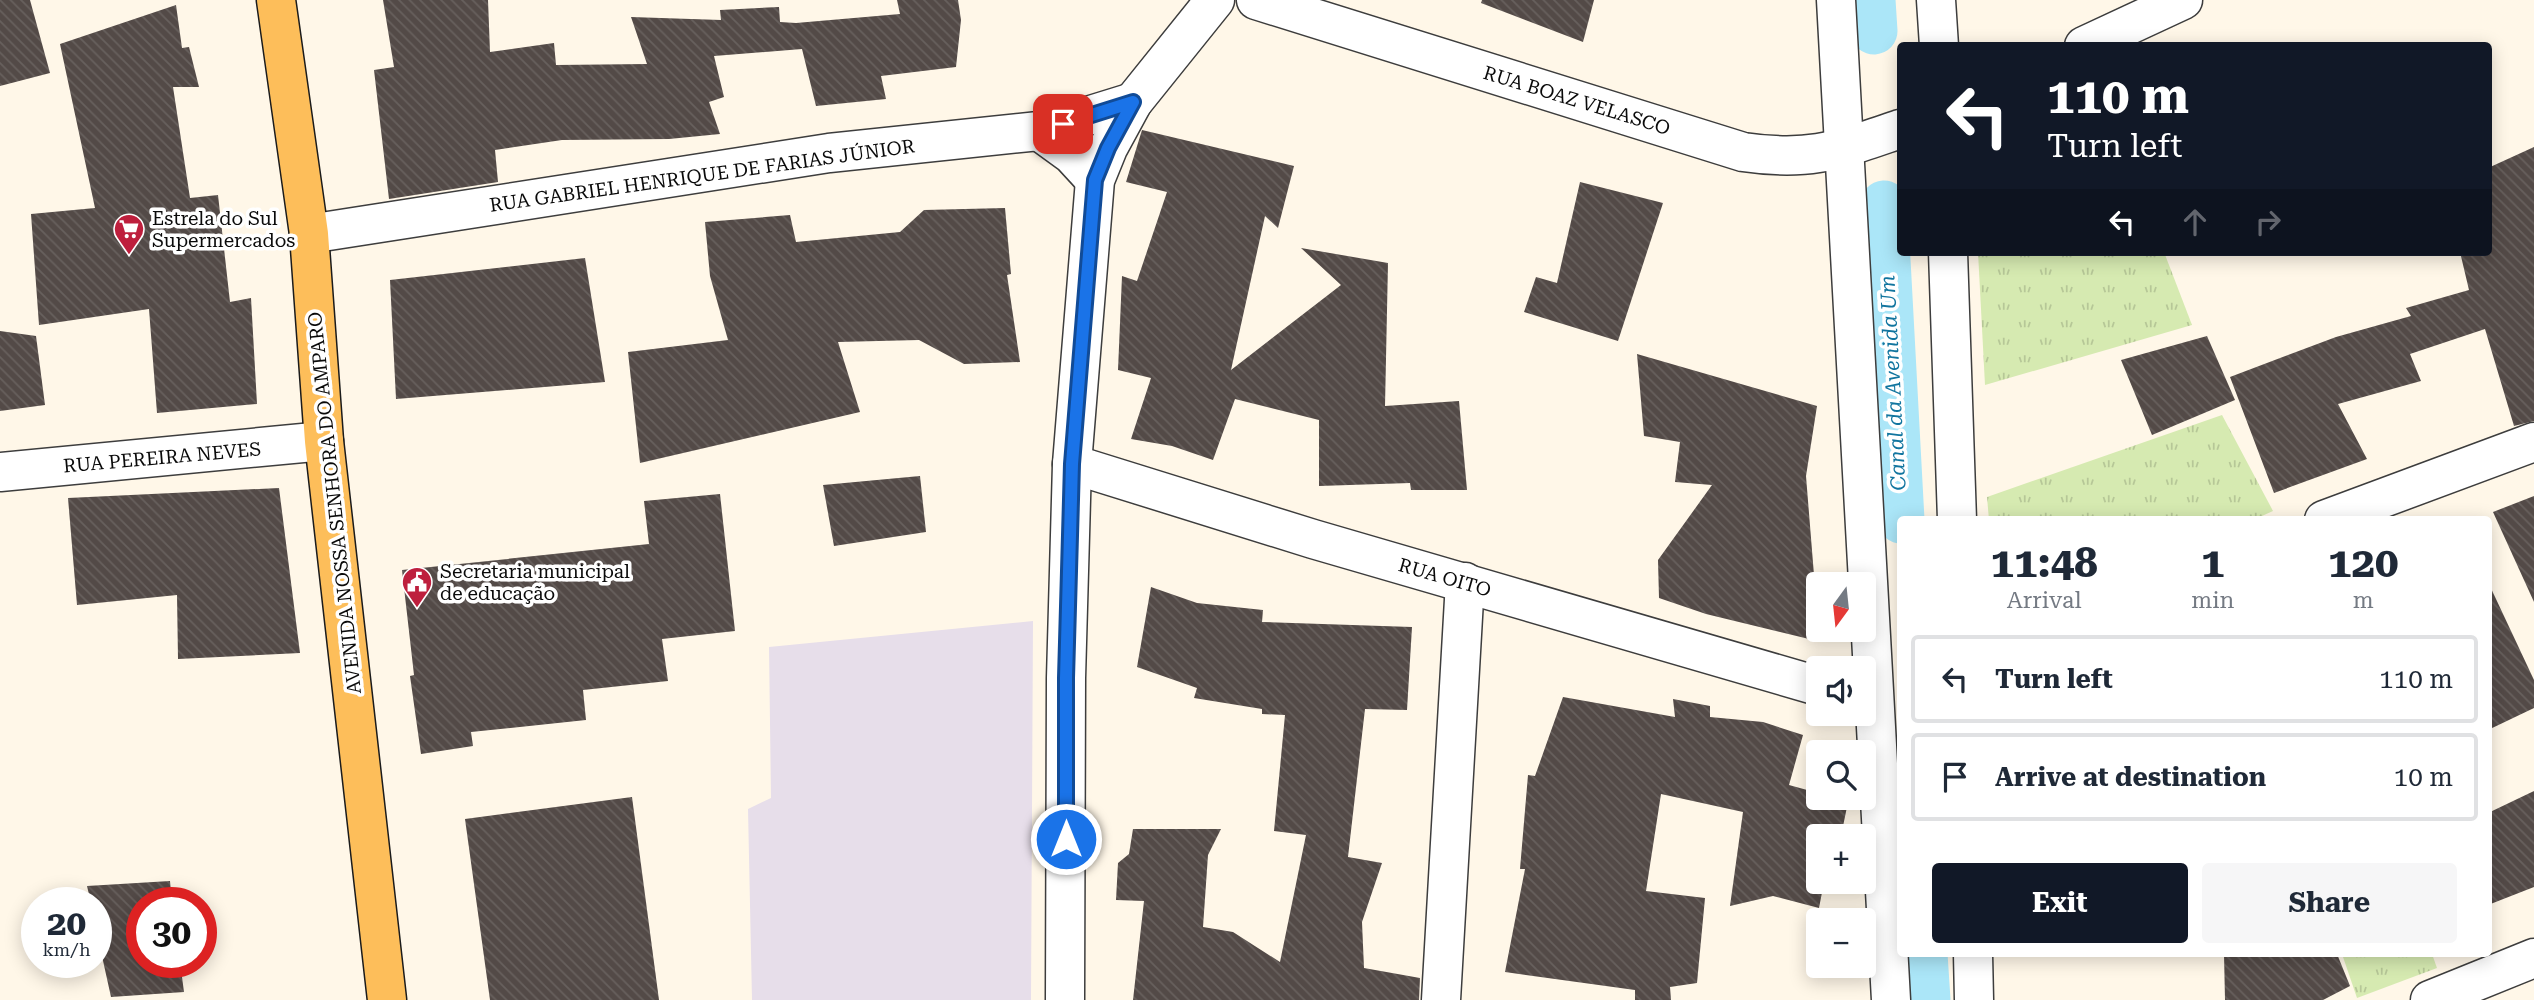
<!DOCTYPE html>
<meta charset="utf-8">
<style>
:root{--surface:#fff;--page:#f6f6f7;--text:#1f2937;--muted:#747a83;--line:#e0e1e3;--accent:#111827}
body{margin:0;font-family:"Roboto Serif",serif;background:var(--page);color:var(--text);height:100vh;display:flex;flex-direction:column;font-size:26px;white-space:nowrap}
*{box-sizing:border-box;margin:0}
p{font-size:23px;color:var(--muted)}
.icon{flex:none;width:38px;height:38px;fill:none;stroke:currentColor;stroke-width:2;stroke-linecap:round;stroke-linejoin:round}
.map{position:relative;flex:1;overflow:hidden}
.drawer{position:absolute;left:1897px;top:516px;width:595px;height:441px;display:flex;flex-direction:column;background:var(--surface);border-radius:7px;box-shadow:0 4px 18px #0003}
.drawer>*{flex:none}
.top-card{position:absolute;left:1897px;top:42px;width:595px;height:214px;border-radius:7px;box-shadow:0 4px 18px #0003;background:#111827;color:#fff;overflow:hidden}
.needle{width:46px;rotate:195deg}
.tools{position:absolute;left:1806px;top:572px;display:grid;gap:14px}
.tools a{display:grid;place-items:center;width:70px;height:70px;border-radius:7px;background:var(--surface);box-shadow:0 4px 18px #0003;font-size:35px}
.speed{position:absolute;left:21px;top:887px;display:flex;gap:14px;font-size:35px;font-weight:700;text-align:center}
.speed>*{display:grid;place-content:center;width:91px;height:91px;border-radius:50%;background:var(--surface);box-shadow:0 4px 18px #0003;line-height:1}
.speed small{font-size:18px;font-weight:400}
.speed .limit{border:10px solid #d22;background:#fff;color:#111}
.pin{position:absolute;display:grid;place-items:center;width:60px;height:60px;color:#fff;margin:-30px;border-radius:14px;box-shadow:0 4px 10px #0006}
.me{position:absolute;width:77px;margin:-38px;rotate:0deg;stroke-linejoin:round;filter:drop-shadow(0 0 5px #0008)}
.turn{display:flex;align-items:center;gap:24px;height:147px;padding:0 35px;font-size:32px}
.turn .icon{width:91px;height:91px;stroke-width:2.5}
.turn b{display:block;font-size:49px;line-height:60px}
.lanes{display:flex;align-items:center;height:66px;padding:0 35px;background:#0003;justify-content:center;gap:35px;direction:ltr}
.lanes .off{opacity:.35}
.eta{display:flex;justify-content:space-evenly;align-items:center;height:119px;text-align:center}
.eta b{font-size:42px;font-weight:700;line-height:49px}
.action{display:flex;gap:14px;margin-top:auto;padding:14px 35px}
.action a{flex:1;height:80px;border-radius:7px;background:var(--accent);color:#fff;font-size:28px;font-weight:700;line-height:80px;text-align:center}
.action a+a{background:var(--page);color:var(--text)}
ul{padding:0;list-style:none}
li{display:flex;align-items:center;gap:21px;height:88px;margin:0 14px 10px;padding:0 21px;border:4px solid var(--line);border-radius:7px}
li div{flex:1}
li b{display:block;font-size:26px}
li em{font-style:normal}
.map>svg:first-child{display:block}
</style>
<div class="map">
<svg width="2534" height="1000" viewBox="0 0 2534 1000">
<defs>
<pattern id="grass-tufts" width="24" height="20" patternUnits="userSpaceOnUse" patternTransform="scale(1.75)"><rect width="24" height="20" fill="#d6eab1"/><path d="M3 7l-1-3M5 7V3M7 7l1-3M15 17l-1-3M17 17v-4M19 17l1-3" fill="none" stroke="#b6c797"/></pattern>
<pattern id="building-back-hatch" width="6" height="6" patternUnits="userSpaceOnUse" patternTransform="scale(1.75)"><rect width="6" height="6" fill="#534a47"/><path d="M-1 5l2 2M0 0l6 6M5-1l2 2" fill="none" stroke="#67605d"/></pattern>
</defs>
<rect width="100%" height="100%" fill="#fff7e8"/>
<path fill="#e7deea" d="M1033,621L1031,1000H752L748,809L771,798L769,647Z"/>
<g fill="url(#grass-tufts)">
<path d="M1978,252H2164L2192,325L1985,385Z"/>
<path d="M2222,415L2273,511L2253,520H1989L1987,497Z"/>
<path d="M2342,954H2432L2437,968L2357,998Z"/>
</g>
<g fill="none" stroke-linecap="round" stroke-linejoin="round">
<g stroke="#abe6f8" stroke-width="47">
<path d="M1872,0L1874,31"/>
<path d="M1884,204L1901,520"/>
<path d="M1924,954L1927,1000"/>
</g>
</g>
<g fill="url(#building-back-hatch)">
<path d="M0,0H30L50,73L0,86Z"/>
<path d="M383,0H488L490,52L554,43L556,65L647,64L631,17L721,20L720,10L779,7L780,22L796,23L900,14L897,0H958L961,20L956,67L881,76L886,99L816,106L802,49L714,56L724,97L709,102L720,134L669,139L562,140L495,150L498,182L389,199L374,70L394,67Z"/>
<path d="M1482,0H1594L1583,42L1481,3Z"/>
<path d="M176,5L182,48L189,47L199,87H173L190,198L218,195L230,302L251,298L257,404L157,413L149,309L39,325L31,214L95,208L60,44Z"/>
<path d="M1142,130L1294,166L1278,228L1265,216L1231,370L1341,285L1301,248L1388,263L1385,406L1459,401L1467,490H1411L1410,483L1319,486V420L1235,399L1213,460L1172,446L1131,439L1151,378L1118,370L1122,276L1137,281L1167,192L1126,182Z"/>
<path d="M2534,147V421L2514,426L2485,329L2410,354L2421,381L2338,404L2367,459L2274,493L2230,377L2336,337L2411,316L2406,308L2469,290L2460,252H2488V168Z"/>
<path d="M1580,182L1663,203L1618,341L1524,312L1536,277L1557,283Z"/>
<path d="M1005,208L1011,274L1007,275L1020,362L964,364L919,340L838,342L860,412L640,463L628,352L728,340L710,276L705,222L790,215L796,242L900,232L924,210Z"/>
<path d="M585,258L605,382L396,399L390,280Z"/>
<path d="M0,331L36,336L45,405L0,411Z"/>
<path d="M2207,336L2235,400L2152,435L2121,360Z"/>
<path d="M1637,354L1817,406L1806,476L1814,575L1809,639L1706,614L1659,598L1658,560L1712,485L1675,482L1680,442L1644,436Z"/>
<path d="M920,476L926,532L834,546L823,485Z"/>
<path d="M279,488L300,653L178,659L177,595L77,605L68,498Z"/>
<path d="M720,494L735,631L662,639L668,681L583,690L586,720L471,732L473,746L421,754L410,676L414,675L402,570L649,544L644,501Z"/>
<path d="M2534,496V602L2493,512Z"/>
<path d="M2488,582L2534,680V708L2488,730Z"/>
<path d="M1151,587L1197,603L1263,610L1262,622L1412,627L1407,710L1365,709L1348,857L1382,863L1362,922L1364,968L1420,978L1419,1000H1133L1144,901L1116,900L1118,863L1129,854L1133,829H1221L1208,855L1203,927L1233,932L1280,962L1306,835L1274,831L1285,715L1262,714V709L1194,698L1197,688L1137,667Z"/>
<path d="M1563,697L1675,717L1673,699L1710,706V717L1763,722L1803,735L1789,785L1818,793V798L1848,802L1841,836H1818V882H1824L1819,908L1773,896L1730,906L1743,812L1661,794L1646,891L1705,898L1697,983L1670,987L1671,1000H1635V990L1505,972L1525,869H1520L1528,775L1535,776Z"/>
<path d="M2534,791V887L2488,905V813Z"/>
<path d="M632,797L659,1000H490L465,819Z"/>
<path d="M170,881L172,903H142V962H180L184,992L111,997L96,929V903H91L87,886Z"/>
<path d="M2224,954H2337L2350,986L2323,1000H2225Z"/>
</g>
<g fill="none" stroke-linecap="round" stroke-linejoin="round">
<g stroke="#3d3d3d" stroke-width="41">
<g id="minor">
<path d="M1256,0L1743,152C1811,162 1838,150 1900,129"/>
<path d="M2084,46L2183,0"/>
<path d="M1039,131L1072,155L1095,180"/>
<path d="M309,234L829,153L1039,131L1133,102"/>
<path d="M1072,464L1313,539L1818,686"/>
<path d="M0,472L324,441"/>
<path d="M2324,520L2534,442"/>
<path d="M1065,1000L1066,678L1072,464L1095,180L1108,148L1133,102L1215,0"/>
<path d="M1441,1000L1465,582"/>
<path d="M2430,1000L2534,958"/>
</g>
</g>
<g stroke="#3d3d3d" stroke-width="41">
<g id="tertiary">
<path d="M1836,0L1891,1000"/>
<path d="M1936,0L1939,46"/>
<path d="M1948,252L1957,520"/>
<path d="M1973,954L1974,1000"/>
</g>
</g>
<g stroke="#1b1b1b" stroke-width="41">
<path id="primary" d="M276,0L309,234L324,441L387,1000"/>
</g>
<use href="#minor" stroke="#fff" stroke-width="38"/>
<use href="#tertiary" stroke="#fff" stroke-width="38"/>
<use href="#primary" stroke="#fdbe5a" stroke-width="38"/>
</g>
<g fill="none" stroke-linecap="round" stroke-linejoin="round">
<g stroke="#114b97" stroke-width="18">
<path id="route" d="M1063,124L1133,102L1108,148L1095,180L1072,464L1066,678V839"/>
</g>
<use href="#route" stroke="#1a73e8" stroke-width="12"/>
</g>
<defs>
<g id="supermarket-pin" transform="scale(1.575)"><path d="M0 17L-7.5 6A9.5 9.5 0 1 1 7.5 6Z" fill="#be1f3d" stroke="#fff"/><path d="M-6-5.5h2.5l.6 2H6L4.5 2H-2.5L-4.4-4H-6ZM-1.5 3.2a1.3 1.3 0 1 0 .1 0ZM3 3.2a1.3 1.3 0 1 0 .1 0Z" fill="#fff"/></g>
<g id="civic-pin" transform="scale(1.575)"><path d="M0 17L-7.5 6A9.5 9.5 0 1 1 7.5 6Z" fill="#be1f3d" stroke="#fff"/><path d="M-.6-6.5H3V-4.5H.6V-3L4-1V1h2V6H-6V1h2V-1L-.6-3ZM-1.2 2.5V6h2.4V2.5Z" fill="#fff"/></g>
</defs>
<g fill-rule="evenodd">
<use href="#supermarket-pin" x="129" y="229"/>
<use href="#civic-pin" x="417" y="582"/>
</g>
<g text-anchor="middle" stroke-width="7" stroke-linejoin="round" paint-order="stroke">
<g font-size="19" fill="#0a0a0a" stroke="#fff">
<text transform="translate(1577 100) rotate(17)" y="7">RUA BOAZ VELASCO</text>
<text transform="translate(702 175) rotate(-8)" y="7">RUA GABRIEL HENRIQUE DE FARIAS JÚNIOR</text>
<text transform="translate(162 457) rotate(-5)" y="7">RUA PEREIRA NEVES</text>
<text transform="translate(334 503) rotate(-96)" y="7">AVENIDA NOSSA SENHORA DO AMPARO</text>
<text transform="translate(1445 577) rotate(16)" y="7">RUA OITO</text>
</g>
<g font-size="19" fill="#0a0a0a" stroke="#fff" text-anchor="start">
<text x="152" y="225">Estrela do Sul<tspan x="152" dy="22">Supermercados</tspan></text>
<text x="440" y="578">Secretaria municipal<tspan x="440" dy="22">de educação</tspan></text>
</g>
<g font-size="21" font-style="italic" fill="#11759f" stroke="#fff">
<text transform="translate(1893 383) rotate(-93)" y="7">Canal da Avenida Um</text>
</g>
</g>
</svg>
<div class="tools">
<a><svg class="needle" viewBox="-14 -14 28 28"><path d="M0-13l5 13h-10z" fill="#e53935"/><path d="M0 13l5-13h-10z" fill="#747a83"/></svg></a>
<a><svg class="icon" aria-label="sound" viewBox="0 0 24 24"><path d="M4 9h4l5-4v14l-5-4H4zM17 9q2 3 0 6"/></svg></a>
<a><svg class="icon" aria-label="search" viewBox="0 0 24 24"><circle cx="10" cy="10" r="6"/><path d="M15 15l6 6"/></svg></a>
<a>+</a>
<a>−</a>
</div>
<div class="speed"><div>20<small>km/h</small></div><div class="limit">30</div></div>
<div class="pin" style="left:1063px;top:124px;background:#d93025"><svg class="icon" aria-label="arrive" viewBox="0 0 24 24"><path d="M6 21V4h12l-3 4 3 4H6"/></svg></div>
<svg class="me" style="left:1066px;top:839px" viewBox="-20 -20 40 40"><circle r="17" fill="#1a73e8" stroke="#fff" stroke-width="3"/><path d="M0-11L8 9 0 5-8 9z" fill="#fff"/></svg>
<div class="top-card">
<div class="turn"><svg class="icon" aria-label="left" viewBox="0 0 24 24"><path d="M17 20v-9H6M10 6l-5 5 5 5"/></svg><div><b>110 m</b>Turn left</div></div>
<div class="lanes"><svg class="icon" aria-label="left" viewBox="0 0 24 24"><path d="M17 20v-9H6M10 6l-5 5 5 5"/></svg><svg class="icon off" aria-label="ahead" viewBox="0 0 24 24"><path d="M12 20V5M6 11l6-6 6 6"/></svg><svg class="icon off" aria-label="right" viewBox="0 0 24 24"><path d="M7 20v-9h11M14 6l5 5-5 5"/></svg></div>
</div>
<section class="drawer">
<div class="eta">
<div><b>11:48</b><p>Arrival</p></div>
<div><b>1</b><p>min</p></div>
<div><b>120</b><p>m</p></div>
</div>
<ul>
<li><svg class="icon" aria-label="left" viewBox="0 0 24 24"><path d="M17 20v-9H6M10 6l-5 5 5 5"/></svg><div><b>Turn left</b></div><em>110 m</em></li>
<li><svg class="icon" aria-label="arrive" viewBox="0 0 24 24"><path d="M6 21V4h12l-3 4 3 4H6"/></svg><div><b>Arrive at destination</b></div><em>10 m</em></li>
</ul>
<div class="action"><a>Exit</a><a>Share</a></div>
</section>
</div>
